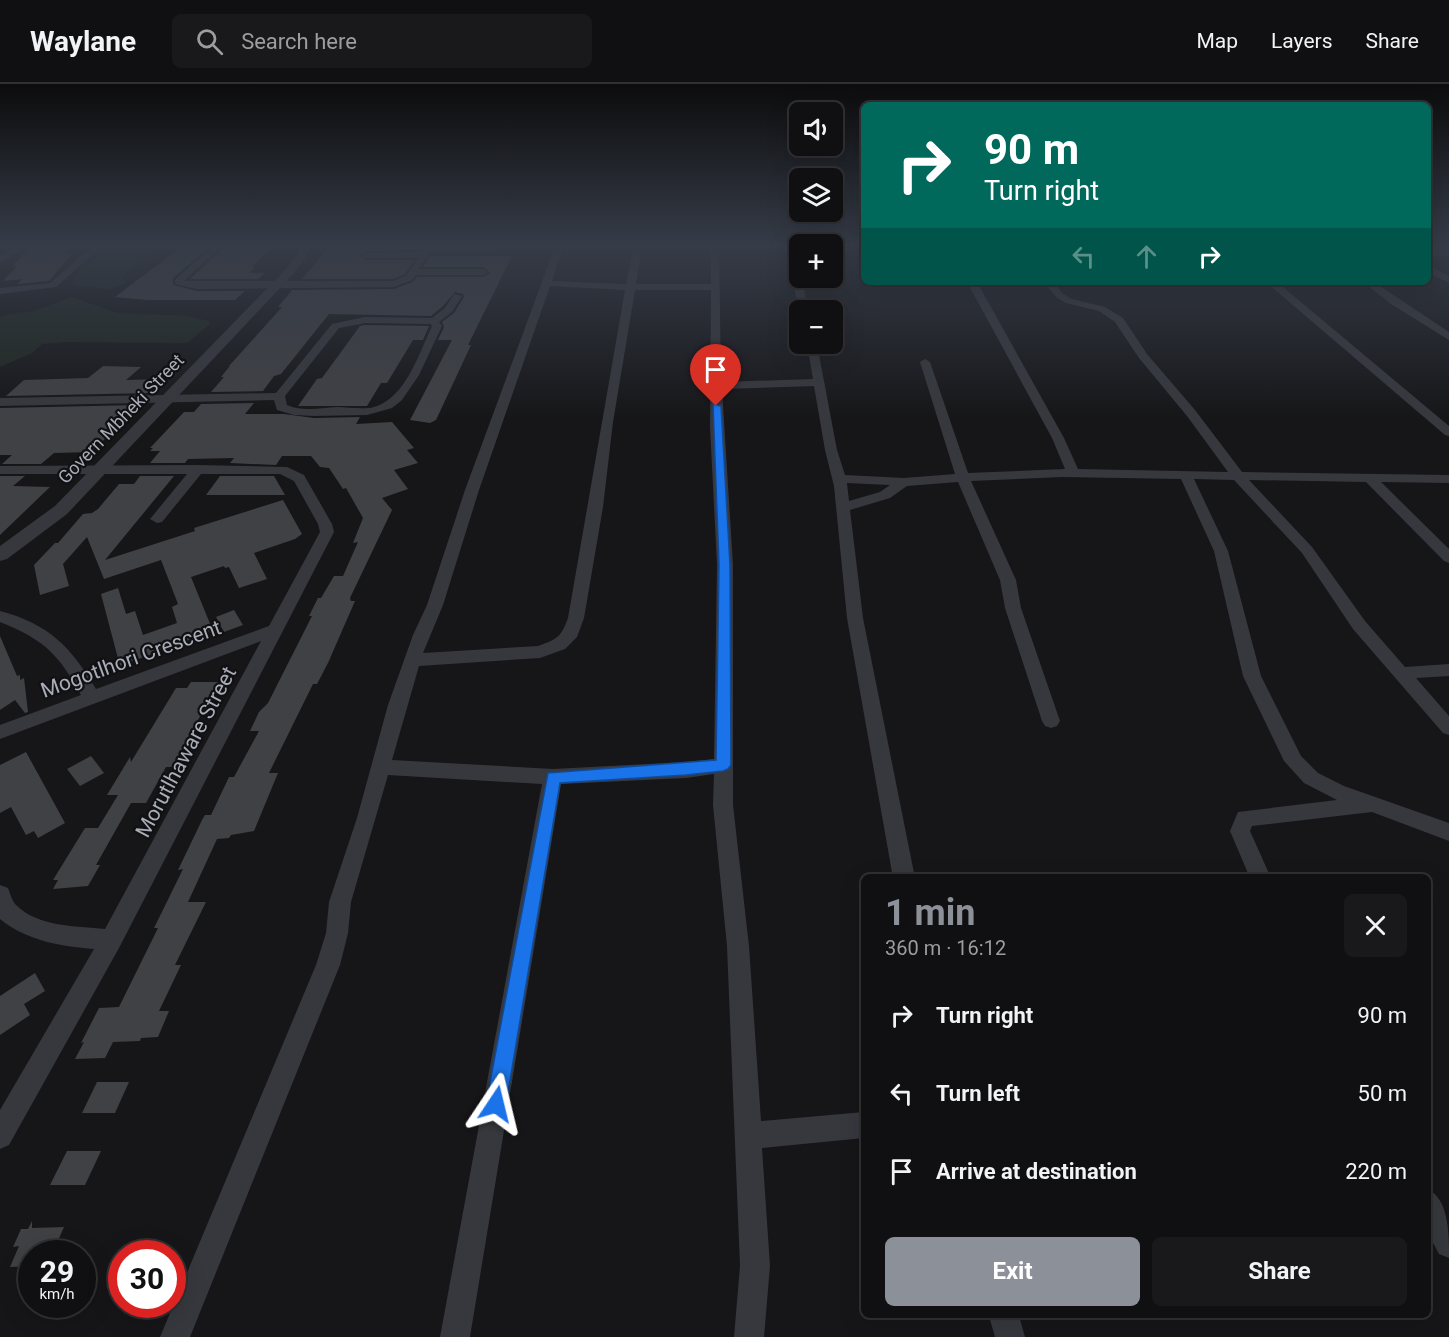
<!DOCTYPE html>
<meta charset="utf-8">
<style>
:root{--surface:#101012;--page:#19191b;--text:#f1f3f6;--muted:#9c9d9f;--line:#303032;--accent:#8c9099}
body{margin:0;font-family:Roboto,sans-serif;background:var(--page);color:var(--text);height:100vh;display:flex;flex-direction:column;font-size:22px;white-space:nowrap}
*{box-sizing:border-box;margin:0}
p{font-size:20px;color:var(--muted)}
.icon{flex:none;width:33px;height:33px;fill:none;stroke:currentColor;stroke-width:2;stroke-linecap:round;stroke-linejoin:round}
.map{position:relative;flex:1;overflow:hidden}
.side{position:absolute;left:861px;top:790px;width:570px;height:444px;display:flex;flex-direction:column;background:var(--surface);border-radius:9px;box-shadow:0 6px 24px #0002,0 0 0 2px var(--line)}
.side>*{flex:none}
.hud{position:absolute;left:861px;top:18px;width:570px;height:183px;border-radius:9px;box-shadow:0 6px 24px #0002,0 0 0 2px var(--line);background:#00695c;color:#fff;overflow:hidden}
.controls{position:absolute;left:789px;top:18px;display:grid;gap:12px}
.controls a{display:grid;place-items:center;width:54px;height:54px;border-radius:9px;background:var(--surface);box-shadow:0 6px 24px #0002,0 0 0 2px var(--line);font-size:30px}
.speed{position:absolute;left:18px;top:1156px;display:flex;gap:12px;font-size:30px;font-weight:700;text-align:center}
.speed>*{display:grid;place-content:center;width:78px;height:78px;border-radius:50%;background:var(--surface);box-shadow:0 6px 24px #0002,0 0 0 2px var(--line);line-height:1}
.speed small{font-size:15px;font-weight:400}
.speed .limit{border:9px solid #d22;background:#fff;color:#111}
.pin{position:absolute;display:grid;place-items:center;width:51px;height:51px;color:#fff;margin:-62px -26px;border-radius:50% 50% 50% 0;rotate:-45deg;box-shadow:0 0 6px #0007}
.pin .icon{rotate:45deg}
.me{position:absolute;width:66px;margin:-33px;rotate:10deg;stroke-linejoin:round;filter:drop-shadow(0 0 4px #0008)}
.turn{display:flex;align-items:center;gap:21px;height:126px;padding:0 24px;font-size:27px}
.turn .icon{width:78px;height:78px;stroke-width:2.5}
.turn b{display:block;font-size:42px;line-height:51px}
.lanes{display:flex;align-items:center;height:57px;padding:0 24px;background:#0003;justify-content:center;gap:30px;direction:ltr}
.lanes .off{opacity:.35}
.round{display:grid;place-items:center;flex:none;width:63px;height:63px;border-radius:9px;background:var(--page)}
.overview{display:flex;align-items:center;justify-content:space-between;height:102px;padding:0 24px}
h1{font-size:36px;font-weight:700;line-height:45px;color:var(--accent)}
.primary-button{display:flex;gap:12px;margin-top:auto;padding:12px 24px}
.primary-button a{flex:1;height:69px;border-radius:9px;background:var(--accent);color:#fff;font-size:24px;font-weight:700;line-height:69px;text-align:center}
.primary-button a+a{background:var(--page);color:var(--text)}
ul{padding:0;list-style:none}
li{display:flex;align-items:center;gap:18px;height:78px;padding:0 24px}
li div{flex:1}
li b{display:block;font-size:22px}
li em{font-style:normal}
header{display:flex;align-items:center;gap:36px;box-sizing:border-box;height:84px;padding:0 30px;background:var(--surface);border-bottom:2px solid var(--line)}
header strong{font-size:28px}
nav{display:flex;gap:33px;margin-inline-start:auto;font-size:21px}
.search{width:420px;height:54px;background:var(--page);display:flex;align-items:center;gap:15px;box-sizing:border-box;padding:0 21px;border-radius:9px;color:var(--muted);font-size:22px}
.map>svg:first-child{display:block}
</style>
<header>
<strong>Waylane</strong>
<div class="search"><svg class="icon" aria-label="search" viewBox="0 0 24 24"><circle cx="10" cy="10" r="6"/><path d="M15 15l6 6"/></svg>Search here</div>
<nav><a>Map</a><a>Layers</a><a>Share</a></nav>
</header>
<div class="map">
<svg width="1449" height="1253" viewBox="0 0 1449 1253">
<rect width="100%" height="100%" fill="#161618"/>
<g fill="#1e261f">
<path d="M112,160H167L121,193L127,199L110,205L71,201L80,185Z"/>
<path d="M72,213L117,229L187,232L209,237L210,240L187,259L64,258L42,260L32,269L0,283V234L6,231L34,227Z"/>
</g>
<g fill="#404145">
<path d="M50,160H77L65,169H73L49,197L18,200L22,195L3,197L17,182H12L31,163Z"/>
<path d="M391,160H401L399,163H414L412,166L363,167L360,172L366,176H414L405,190L393,195H302L328,164H381Z"/>
<path d="M224,163H273L251,183H255L249,189H265L258,195H190Z"/>
<path d="M180,164H208L173,194V201L197,207H245L235,216H147L115,213Z"/>
<path d="M430,172H512L468,261H471L436,336L430,339L410,336L452,256H438L444,243L442,238L454,229L464,213L463,210L455,208L443,222L431,232L329,230L281,290L274,292L263,307L211,308L224,293H221L230,282H229L282,223H278L292,206L394,205L413,198L417,193H483L490,189L483,183H423Z"/>
<path d="M365,241L429,242L423,256H413L387,299H381L367,322H298L317,295L322,294L360,242Z"/>
<path d="M103,282L141,283L126,296L163,295L150,309L6,312L24,296L88,294Z"/>
<path d="M254,319L245,330H284L314,334L360,333L356,340L392,338L414,364L407,366L418,379L394,386L408,405L382,414L392,426L350,514L351,517H355L328,579L317,600H313L269,689H278L254,747L231,751L229,754L217,755L188,818H206L175,881H181L159,927H169L158,953L141,954L140,957L113,958L105,974L75,975L84,958L81,959L99,924L119,923L158,844H154L183,785L178,786L202,736L205,731H211L229,693H234L259,647H250L259,628L268,619L312,532H309L318,514H321L334,492H343L358,458L353,459L363,434L346,404L343,405L329,384L320,383L311,372H282L276,381L230,379L234,374L188,375L185,379H150L160,367H150L153,364H150L184,328H194L201,320Z"/>
<path d="M138,321L92,368L54,369L41,380H2L12,371H0V324Z"/>
<path d="M0,392H25L13,402L50,403L0,451Z"/>
<path d="M140,392H174L105,476L195,447L194,444L283,416L302,450L295,455L254,469L267,495L239,504L229,483L225,484L224,482L191,493L213,547L120,582L101,510L118,504L126,530L135,527L143,551L177,539L172,523L178,520L161,476L104,495L87,453L63,480L69,502L40,511L34,481L55,459H58L83,430L92,429L98,425L119,400H134Z"/>
<path d="M220,392H274L285,411H206Z"/>
<path d="M234,526L243,541L224,548L216,533Z"/>
<path d="M0,552L17,592L20,591V596L24,594L28,628L25,629L15,616L0,626Z"/>
<path d="M191,598H219L172,683H166L146,719H131L96,781H100L88,802L53,805L58,796H53L85,744H98L118,711H107L130,673L131,678L176,604H187Z"/>
<path d="M26,668L65,739L38,754L34,747L26,751L11,723L0,729V681Z"/>
<path d="M91,672L104,689L80,702L67,685Z"/>
<path d="M35,889L45,907L24,920L30,931L0,951V912Z"/>
<path d="M97,998H129L115,1029H82Z"/>
<path d="M67,1067H101L85,1101H50Z"/>
<path d="M32,1137V1144L64,1143L52,1170H32V1182L10,1183L19,1162L13,1163L21,1145H28Z"/>
</g>
<g fill="none" stroke-linecap="round" stroke-linejoin="round">
<g fill="#37383d" fill-rule="evenodd">
<path d="M19,160H30L0,179V172Z"/>
<path d="M95,160H105L56,203L0,210V204L50,199Z"/>
<path d="M215,160H224L184,197H393L406,192L418,174H366L362,171L363,169L421,168L427,160H435L434,162H491L495,165L491,168H430L419,185H483L488,188L483,191H416L412,196L394,203L197,205L175,200V196Z"/>
<path d="M556,160H564L552,197L626,200L634,160H642L636,200H711V160H719L721,298L813,295L807,260H817L837,366L845,391L904,394L955,390L920,278L925,275L930,278L968,389L1065,385L1052,354L967,198H977L1064,354L1078,385L1228,388L1187,332L1139,274L1115,238L1099,227L1066,219L1057,214L1044,198H1054L1063,210L1072,215L1105,223L1123,234L1147,270L1195,326L1242,388L1449,391V399L1381,398L1449,465V479L1444,477L1366,398L1249,396L1312,463L1365,537L1405,583L1449,580V592L1416,594L1449,632V651L1443,649L1353,545L1302,469L1234,396L1194,395L1228,467L1261,592L1301,672L1318,689L1344,702L1449,739V757L1372,728L1252,742L1250,747L1271,794H1250L1230,747L1238,728L1337,716L1304,699L1284,677L1243,592L1214,467L1181,395L1062,393L971,397L1016,496L1021,524L1060,637L1057,642L1051,644L1045,642L1042,637L1005,524L1000,496L958,398L907,402L890,414L850,426L863,534L915,794H893L847,534L834,402L825,366L814,302L722,305L733,481V721L749,862L761,1037L864,1028V1054L762,1064L770,1182L764,1253H734L740,1182L727,862L713,721L714,690L686,694L561,700L470,1253H440L542,700L388,691L351,818L348,849L340,881L190,1253H160L316,881L326,849L329,818L357,734L388,621L413,551L427,521L465,406ZM550,202L625,206L568,534C561,553 558,555 538,562L423,569L443,521L479,406ZM635,206H711L710,343L717,481L714,675L686,678L553,685L392,676L419,582L540,574L565,565L577,553L584,534L603,423L613,338ZM847,399L890,401L880,408L849,417Z"/>
<path d="M785,160H793L809,226H799Z"/>
<path d="M1449,166V172L1428,173V167Z"/>
<path d="M1428,181L1449,192V199L1428,188Z"/>
<path d="M1266,198H1277L1449,342V352L1445,351Z"/>
<path d="M1363,198H1374L1449,248V256L1391,220Z"/>
<path d="M454,210L462,212L452,228L439,238L442,242L419,291L402,316L392,324L367,331L314,332L294,331L277,326L274,316L0,322V314L276,309L332,240L365,233L432,234L445,224ZM365,239L431,240L432,242C419,269 406,314 374,323C363,326 349,323 337,323C320,324 303,328 287,321L285,312L339,244Z"/>
<path d="M198,381L287,383L304,391L332,440L334,448L119,864L9,1061L0,1065V1026L94,865C60,862 27,857 0,835V801L8,804C10,809 12,817 16,821C38,843 76,842 105,845L261,557L0,655V641L81,611C58,569 44,556 0,538V527C49,540 71,563 96,605L269,542L320,448L318,440L294,397L280,390H201L162,438L157,439L150,435L187,390H0V382Z"/>
<path d="M1428,1105C1449,1116 1449,1150 1449,1174L1439,1170L1428,1149Z"/>
<path d="M989,1232H1019L1025,1253H995Z"/>
</g>
<path fill="#37383d" fill-rule="evenodd" d="M301,160H311L306,173L295,188L67,430L7,475L0,477V462L55,422L287,184L296,172Z"/>
</g>
<linearGradient id="sky" x2="0" y2="1"><stop stop-color="#0c0c0d"/><stop offset="0.48" stop-color="#363c48"/><stop offset="1" stop-color="#363c48" stop-opacity="0"/></linearGradient>
<rect width="1449" height="336" fill="url(#sky)"/>
<path fill="#1a73e8" stroke="#114b97" stroke-width="1.5" d="M713,320L721,322L730,481L731,681L728,685L723,687L686,691L560,699L506,1020L503,1027L496,1030L489,1027L486,1020L548,689L716,676L719,481Z"/>
<g text-anchor="middle" stroke-width="4.5" stroke-linejoin="round" paint-order="stroke">
<g font-size="18" fill="#a8adb8" stroke="#111113">
<text transform="translate(121 335) rotate(-46)" y="6">Govern Mbheki Street</text>
</g>
<g font-size="21" fill="#a8adb8" stroke="#111113">
<text transform="translate(131 575) rotate(-20)" y="7">Mogotlhori Crescent</text>
<text transform="translate(186 668) rotate(-62)" y="7">Morutlhaware Street</text>
</g>
</g>
</svg>
<div class="controls">
<a><svg class="icon" aria-label="sound" viewBox="0 0 24 24"><path d="M4 9h4l5-4v14l-5-4H4zM17 9q2 3 0 6"/></svg></a>
<a><svg class="icon" aria-label="layers" viewBox="0 0 24 24"><path d="M12 4l9 5-9 5-9-5zM3 14l9 5 9-5"/></svg></a>
<a>+</a>
<a>−</a>
</div>
<div class="speed"><div>29<small>km/h</small></div><div class="limit">30</div></div>
<div class="pin" style="left:716px;top:322px;background:#d93025"><svg class="icon" aria-label="arrive" viewBox="0 0 24 24"><path d="M6 21V4h12l-3 4 3 4H6"/></svg></div>
<svg class="me" style="left:496px;top:1020px" viewBox="-20 -20 40 40"><path d="M0-17L14 15 0 8-14 15z" fill="#1a73e8" stroke="#fff" stroke-width="4"/></svg>
<div class="hud">
<div class="turn"><svg class="icon" aria-label="right" viewBox="0 0 24 24"><path d="M7 20v-9h11M14 6l5 5-5 5"/></svg><div><b>90 m</b>Turn right</div></div>
<div class="lanes"><svg class="icon off" aria-label="left" viewBox="0 0 24 24"><path d="M17 20v-9H6M10 6l-5 5 5 5"/></svg><svg class="icon off" aria-label="ahead" viewBox="0 0 24 24"><path d="M12 20V5M6 11l6-6 6 6"/></svg><svg class="icon" aria-label="right" viewBox="0 0 24 24"><path d="M7 20v-9h11M14 6l5 5-5 5"/></svg></div>
</div>
<section class="side">
<div class="overview"><div><h1>1 min</h1><p>360 m · 16:12</p></div><a class="round"><svg class="icon" aria-label="close" viewBox="0 0 24 24"><path d="M6 6l12 12M18 6L6 18"/></svg></a></div>
<ul>
<li><svg class="icon" aria-label="right" viewBox="0 0 24 24"><path d="M7 20v-9h11M14 6l5 5-5 5"/></svg><div><b>Turn right</b></div><em>90 m</em></li>
<li><svg class="icon" aria-label="left" viewBox="0 0 24 24"><path d="M17 20v-9H6M10 6l-5 5 5 5"/></svg><div><b>Turn left</b></div><em>50 m</em></li>
<li><svg class="icon" aria-label="arrive" viewBox="0 0 24 24"><path d="M6 21V4h12l-3 4 3 4H6"/></svg><div><b>Arrive at destination</b></div><em>220 m</em></li>
</ul>
<div class="primary-button"><a>Exit</a><a>Share</a></div>
</section>
</div>
